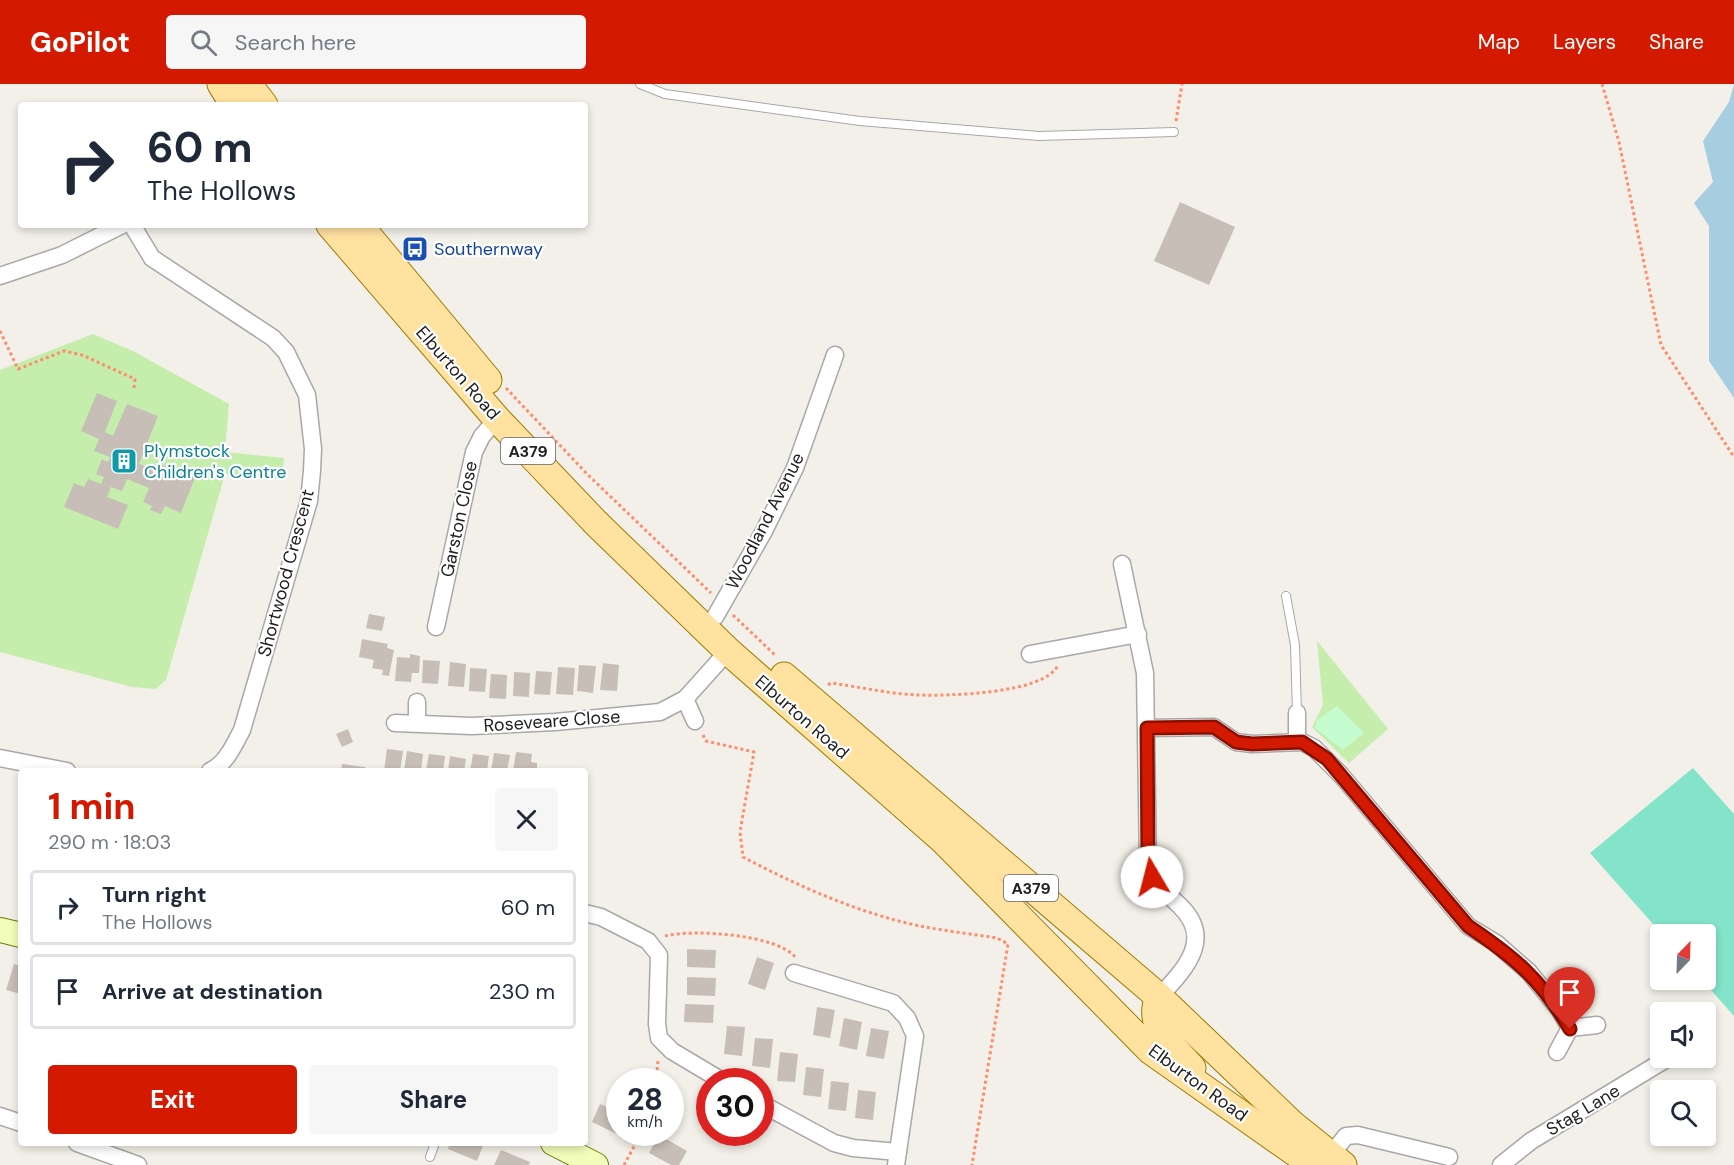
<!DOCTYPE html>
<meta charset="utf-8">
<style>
:root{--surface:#fff;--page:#f6f6f7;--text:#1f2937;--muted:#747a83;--line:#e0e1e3;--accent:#d31900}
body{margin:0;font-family:"DM Sans",sans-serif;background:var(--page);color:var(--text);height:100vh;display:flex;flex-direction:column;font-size:22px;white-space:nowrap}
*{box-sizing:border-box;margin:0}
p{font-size:20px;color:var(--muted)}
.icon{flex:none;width:33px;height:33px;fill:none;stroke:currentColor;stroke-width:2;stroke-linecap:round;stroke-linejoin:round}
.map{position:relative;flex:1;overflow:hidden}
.panel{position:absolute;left:18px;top:684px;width:570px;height:378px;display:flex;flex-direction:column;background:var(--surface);border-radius:6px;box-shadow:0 3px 9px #0003}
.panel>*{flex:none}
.top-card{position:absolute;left:18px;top:18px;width:570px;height:126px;border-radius:6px;box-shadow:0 3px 9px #0003;background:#fff;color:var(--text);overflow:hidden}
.needle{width:39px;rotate:23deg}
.tools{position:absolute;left:1650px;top:840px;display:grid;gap:12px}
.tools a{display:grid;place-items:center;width:66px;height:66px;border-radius:6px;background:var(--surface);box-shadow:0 3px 9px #0003;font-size:30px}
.speed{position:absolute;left:606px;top:984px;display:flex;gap:12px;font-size:30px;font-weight:700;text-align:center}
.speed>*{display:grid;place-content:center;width:78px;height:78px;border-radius:50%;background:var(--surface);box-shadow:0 3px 9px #0003;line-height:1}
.speed small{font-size:15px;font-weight:400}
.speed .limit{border:9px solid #d22;background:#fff;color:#111}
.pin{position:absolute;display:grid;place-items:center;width:51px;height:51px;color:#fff;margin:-62px -26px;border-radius:50% 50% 50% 0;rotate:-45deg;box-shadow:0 0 6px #0007}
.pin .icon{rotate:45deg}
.me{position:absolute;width:66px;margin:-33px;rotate:352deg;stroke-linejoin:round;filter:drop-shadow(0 0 4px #0008)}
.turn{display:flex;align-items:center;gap:21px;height:126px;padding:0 30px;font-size:27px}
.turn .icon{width:78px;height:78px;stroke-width:2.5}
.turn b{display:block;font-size:42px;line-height:51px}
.round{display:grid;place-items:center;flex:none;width:63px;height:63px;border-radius:6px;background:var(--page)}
.summary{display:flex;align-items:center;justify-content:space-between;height:102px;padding:0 30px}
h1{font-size:36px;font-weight:700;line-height:45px;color:var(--accent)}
.button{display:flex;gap:12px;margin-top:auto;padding:12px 30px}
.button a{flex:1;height:69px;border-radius:6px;background:var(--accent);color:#fff;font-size:24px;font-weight:700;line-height:69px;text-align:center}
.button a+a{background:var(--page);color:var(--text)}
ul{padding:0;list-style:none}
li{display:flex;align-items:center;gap:18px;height:75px;margin:0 12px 9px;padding:0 18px;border:3px solid var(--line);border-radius:6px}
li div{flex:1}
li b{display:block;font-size:22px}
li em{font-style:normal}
header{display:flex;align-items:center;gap:36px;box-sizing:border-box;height:84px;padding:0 30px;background:var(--accent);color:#fff}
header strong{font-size:28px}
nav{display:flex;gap:33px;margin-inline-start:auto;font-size:21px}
.search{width:420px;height:54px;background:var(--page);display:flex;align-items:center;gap:15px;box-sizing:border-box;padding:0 21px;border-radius:6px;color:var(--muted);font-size:22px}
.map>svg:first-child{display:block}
</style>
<header>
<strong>GoPilot</strong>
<div class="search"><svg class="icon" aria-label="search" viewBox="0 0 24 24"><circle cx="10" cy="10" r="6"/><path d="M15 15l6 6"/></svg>Search here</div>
<nav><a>Map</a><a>Layers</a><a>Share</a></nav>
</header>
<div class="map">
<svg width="1734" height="1081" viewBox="0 0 1734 1081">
<rect width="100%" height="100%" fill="#f2f0e8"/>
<g fill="#c5edac">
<path d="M93,250L133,267L229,320L225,368L284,374L282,395L225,390L166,596L156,605L132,603L0,568V286Z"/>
<path d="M1317,557L1388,645L1349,679L1312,643L1323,621Z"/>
</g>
<path fill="#c5fcd0" d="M1337,622L1364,649L1343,666L1315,644L1317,636Z"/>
<path fill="#83e4ca" d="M1693,684L1734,730V932L1702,896H1706V850H1662L1590,769Z"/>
<path fill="#a7cde1" d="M1734,0V314L1709,277V142L1694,119L1713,98L1703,57L1729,18Z"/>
<g fill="#c7bfb7">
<path d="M1180,118L1235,143L1209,201L1154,177Z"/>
<path d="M97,309L117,317L105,348L113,352L127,320L158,332L139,380L157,387L160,380L195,394L181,429L165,422L161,430L150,426L152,422L143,418L149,404L127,395L122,407L111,403L107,413L128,421L118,445L64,423L74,399L84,403L88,395L101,400L104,393L96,390L102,375L108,378L110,373L94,367L99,355L81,347Z"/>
<path d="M369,530L385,533L382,547L366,544Z"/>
<path d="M362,555L388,560L387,564L394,566L389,592L382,591L383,586L372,584L374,576L359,573Z"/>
<path d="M410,570L420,572L419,589H412L411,598L395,597L397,573L410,574Z"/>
<path d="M423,576L440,577L438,600L422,599Z"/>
<path d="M450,578L466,580L464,603L448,602Z"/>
<path d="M603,579L619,581L617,607L600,606Z"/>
<path d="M579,581L596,582L593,609L577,607Z"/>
<path d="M558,583L575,584L573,611L556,610Z"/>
<path d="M470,584L487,585L485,608L469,607Z"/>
<path d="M536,587L552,588L550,611L534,610Z"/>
<path d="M514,588L530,589L529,613L513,612Z"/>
<path d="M491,590L507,591L506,615L489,614Z"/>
<path d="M348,645L353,658L342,663L336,650Z"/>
<path d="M387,665L403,667L400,687H384Z"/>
<path d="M407,667L423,670L421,687H404Z"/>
<path d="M516,668L532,670L531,678L537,679V687H513Z"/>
<path d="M494,669L510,671L507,687H491Z"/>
<path d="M429,670L445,672L443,687H426Z"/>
<path d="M473,670L489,672L487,687H470Z"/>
<path d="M450,672L466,675L464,687H448Z"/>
<path d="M342,680L365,683V687H341Z"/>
<path d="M687,865L716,866L715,884L687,883Z"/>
<path d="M757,873L774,879L765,906L748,900Z"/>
<path d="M14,880L21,882V910L6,906Z"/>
<path d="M687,893L716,894L715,912L687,911Z"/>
<path d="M685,920L714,921L713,939L684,938Z"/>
<path d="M817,923L835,926L830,954L813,951Z"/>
<path d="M844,934L862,938L857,966L839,962Z"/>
<path d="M727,942L745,943L742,972L724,970Z"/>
<path d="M871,944L889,947L884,975L866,972Z"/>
<path d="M755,954L773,955L770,984L752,982Z"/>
<path d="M780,968L798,970L795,998L777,997Z"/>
<path d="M806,983L824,985L821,1013L803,1011Z"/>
<path d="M831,997L849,999L846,1027L828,1025Z"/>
<path d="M858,1006L876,1008L873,1036L855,1034Z"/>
<path d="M600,1020L620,1029L621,1052L592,1038Z"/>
<path d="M659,1051L687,1067L679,1081H671L649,1069Z"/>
<path d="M450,1059H484L477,1077L448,1065Z"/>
<path d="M501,1066L530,1078L529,1081H494Z"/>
</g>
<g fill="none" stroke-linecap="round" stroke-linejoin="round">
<g stroke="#a8a8a8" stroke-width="10">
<g id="lane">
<path d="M640,0L665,10L860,37L1039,52L1174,48"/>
<path d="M1286,512L1295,561L1297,629"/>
<path d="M430,1073L435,1059"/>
</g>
</g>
<g stroke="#a8a8a8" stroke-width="19">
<g id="street">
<path d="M132,141L152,174L273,254L286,268L307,311L313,365L312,387L309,417L242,646C234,661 226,680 210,687"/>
<path d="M0,192L62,171L122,141"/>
<path d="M1122,480L1145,589L1148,778C1155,805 1162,804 1180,822C1215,856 1183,887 1159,913"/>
<path d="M715,533L764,447L795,384L835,271"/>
<path d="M436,543L474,368L482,352L497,335"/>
<path d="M1030,570L1138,550"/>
<path d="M685,615L695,637"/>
<path d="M417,618V639"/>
<path d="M1297,629V658"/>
<path d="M395,639L472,642L555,638L660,628L685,615L728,567"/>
<path d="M1147,644L1214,643L1236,658L1252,660L1302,658L1314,664L1341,691L1468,842L1496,859L1529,888L1559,925L1570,944"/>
<path d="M0,674L67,687"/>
<path d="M585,829L601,833L648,857L659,871L657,940L659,954L672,967L724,998"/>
<path d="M794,889L893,919L907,934L915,952L896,1081"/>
<path d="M1557,968L1570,944L1597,941"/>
<path d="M760,1019L834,1059L853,1064L898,1068"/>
<path d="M0,1032L21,1039"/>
<path d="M77,1059L138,1081"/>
<path d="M1330,1072L1346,1052L1358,1051L1449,1073"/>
<path d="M1501,1081L1531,1057L1668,974"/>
</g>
</g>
<g stroke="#648100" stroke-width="26">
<g id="secondary">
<path d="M0,846L21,851"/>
<path d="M553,1059L596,1081"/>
</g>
</g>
<g stroke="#9f7d00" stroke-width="29">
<g id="primary">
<path d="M221,0L234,21"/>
<path d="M248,0L264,21"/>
<path d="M330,141L497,335L596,439L728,567L943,756L1151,967L1313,1081"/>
<path d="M359,141L488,296"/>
<path d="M784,592L1159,913L1292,1040L1343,1081"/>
<path d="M1159,913C1146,943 1174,963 1192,984"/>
</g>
</g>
<g stroke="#ff8c6c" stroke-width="3" stroke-dasharray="3 3" stroke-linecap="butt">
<path d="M1602,0L1619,58L1661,261L1734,373"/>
<path d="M1176,37L1182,0"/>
<path d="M0,247L18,285L64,267L82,271L135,295L134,304"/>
<path d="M506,304L587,390L711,509"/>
<path d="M733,531L776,572"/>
<path d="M828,601L831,599C860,603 890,610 918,611C947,612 1045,610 1058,581"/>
<path d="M703,651L706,657L754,668L740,748L743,773C798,802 858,829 920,842C945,847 972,850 997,854L1008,860L972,1081"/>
<path d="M665,852C692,845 778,850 796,874"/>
<path d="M656,998L658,977"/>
<path d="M624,1081L642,1048"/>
</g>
<use href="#lane" stroke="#fff" stroke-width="8"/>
<use href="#street" stroke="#fff" stroke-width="16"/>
<use href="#secondary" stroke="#f2fdbb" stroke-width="24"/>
<use href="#primary" stroke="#ffe1a0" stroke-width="27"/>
</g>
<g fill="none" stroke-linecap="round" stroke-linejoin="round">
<g stroke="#891000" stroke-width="15">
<path id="route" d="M1152,793L1148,778L1147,644L1214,643L1236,658L1252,660L1302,658L1327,675L1468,842C1514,873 1541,895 1570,945"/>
</g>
<use href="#route" stroke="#d31900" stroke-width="10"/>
</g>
<defs>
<g id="bus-square" transform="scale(1.35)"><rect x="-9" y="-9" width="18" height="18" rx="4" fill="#1a4fb4" stroke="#fff"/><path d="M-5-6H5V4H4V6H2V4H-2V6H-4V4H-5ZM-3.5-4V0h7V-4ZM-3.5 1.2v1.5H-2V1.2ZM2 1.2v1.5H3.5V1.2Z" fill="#fff"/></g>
<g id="building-square" transform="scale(1.35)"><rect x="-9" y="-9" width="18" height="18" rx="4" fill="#0f9aa8" stroke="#fff"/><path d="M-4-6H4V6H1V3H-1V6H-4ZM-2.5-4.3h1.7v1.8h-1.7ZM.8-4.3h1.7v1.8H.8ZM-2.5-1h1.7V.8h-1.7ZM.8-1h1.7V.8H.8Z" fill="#fff"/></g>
</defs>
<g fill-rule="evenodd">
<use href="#bus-square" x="415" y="165"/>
<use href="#building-square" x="124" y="377"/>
</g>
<g text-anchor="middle" stroke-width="4.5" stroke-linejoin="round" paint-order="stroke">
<g fill="#fff" stroke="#646464" stroke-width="1.5">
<rect x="501" y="354" width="54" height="26" rx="4.5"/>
<rect x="1004" y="791" width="54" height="26" rx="4.5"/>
</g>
<g font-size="16" font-weight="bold" fill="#212121">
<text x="528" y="373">A379</text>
<text x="1031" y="810">A379</text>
</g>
<g font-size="18" fill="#164399" stroke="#fff" text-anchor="start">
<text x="434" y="171">Southernway</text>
</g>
<g font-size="18" fill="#212121" stroke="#fff">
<text transform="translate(458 289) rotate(49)" y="6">Elburton Road</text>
<text transform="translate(459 435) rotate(-78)" y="6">Garston Close</text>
<text transform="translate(765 437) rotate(-63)" y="6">Woodland Avenue</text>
<text transform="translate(286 489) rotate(-75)" y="6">Shortwood Crescent</text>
<text transform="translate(802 633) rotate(41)" y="6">Elburton Road</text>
<text transform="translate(552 637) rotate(-4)" y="6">Roseveare Close</text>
<text transform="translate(1198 999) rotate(36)" y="6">Elburton Road</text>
<text transform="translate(1583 1026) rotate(-31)" y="6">Stag Lane</text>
</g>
<g font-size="18" fill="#0d838f" stroke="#fff" text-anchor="start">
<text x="144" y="373">Plymstock<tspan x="144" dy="21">Children's Centre</tspan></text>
</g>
</g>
</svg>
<div class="tools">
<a><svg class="needle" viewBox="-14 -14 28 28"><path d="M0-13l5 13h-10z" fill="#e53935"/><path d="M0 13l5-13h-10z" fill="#747a83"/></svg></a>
<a><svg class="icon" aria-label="sound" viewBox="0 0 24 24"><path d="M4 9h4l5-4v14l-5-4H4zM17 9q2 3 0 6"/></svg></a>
<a><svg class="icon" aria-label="search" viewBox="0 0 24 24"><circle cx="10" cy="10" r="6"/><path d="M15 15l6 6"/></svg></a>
</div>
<div class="speed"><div>28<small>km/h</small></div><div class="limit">30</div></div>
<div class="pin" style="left:1570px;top:945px;background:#d93025"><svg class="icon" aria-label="arrive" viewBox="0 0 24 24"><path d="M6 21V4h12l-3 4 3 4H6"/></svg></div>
<svg class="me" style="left:1152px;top:793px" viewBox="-20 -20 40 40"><circle r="19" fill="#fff"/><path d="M0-13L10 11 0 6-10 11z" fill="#d31900"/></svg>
<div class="top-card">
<div class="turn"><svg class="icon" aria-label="right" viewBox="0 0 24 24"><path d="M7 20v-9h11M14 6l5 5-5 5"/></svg><div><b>60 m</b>The Hollows</div></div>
</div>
<section class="panel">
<div class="summary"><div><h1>1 min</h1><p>290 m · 18:03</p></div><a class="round"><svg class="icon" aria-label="close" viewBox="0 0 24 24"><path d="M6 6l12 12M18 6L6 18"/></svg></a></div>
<ul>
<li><svg class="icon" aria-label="right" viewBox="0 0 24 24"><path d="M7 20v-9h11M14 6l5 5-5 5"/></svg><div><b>Turn right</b><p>The Hollows</p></div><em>60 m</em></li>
<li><svg class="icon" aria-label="arrive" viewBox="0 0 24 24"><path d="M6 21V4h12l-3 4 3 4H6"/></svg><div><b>Arrive at destination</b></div><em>230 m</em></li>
</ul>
<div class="button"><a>Exit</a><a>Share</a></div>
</section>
</div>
